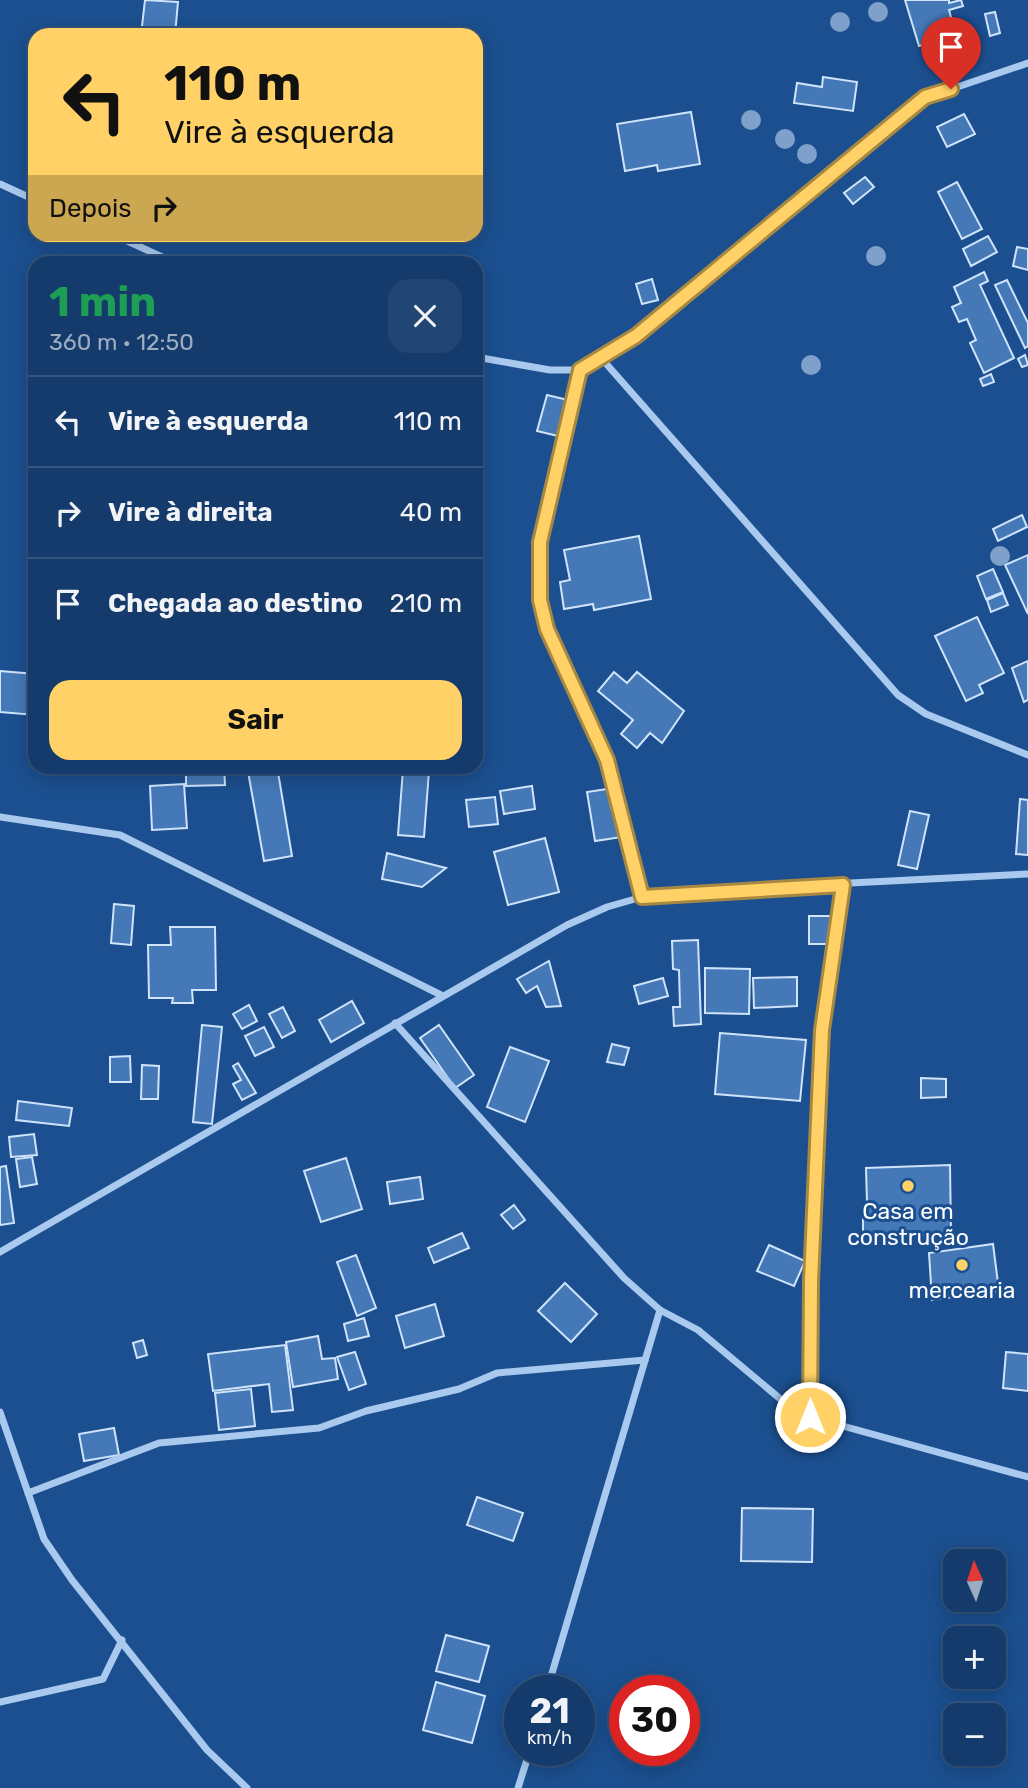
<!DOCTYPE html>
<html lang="pt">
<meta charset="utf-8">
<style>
:root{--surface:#143b6b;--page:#214673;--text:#f1f3f6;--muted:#9dadc1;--line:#33557e;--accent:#ffd166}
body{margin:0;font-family:Rubik,sans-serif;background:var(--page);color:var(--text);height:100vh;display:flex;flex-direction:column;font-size:26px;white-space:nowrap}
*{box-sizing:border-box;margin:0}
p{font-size:23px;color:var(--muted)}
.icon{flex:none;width:38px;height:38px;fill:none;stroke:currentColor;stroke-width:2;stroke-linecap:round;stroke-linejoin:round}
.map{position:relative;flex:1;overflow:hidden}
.drawer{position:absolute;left:28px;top:256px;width:455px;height:518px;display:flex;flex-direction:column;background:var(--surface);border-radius:21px;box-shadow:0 4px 18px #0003,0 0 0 2px var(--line)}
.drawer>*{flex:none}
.top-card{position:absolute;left:28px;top:28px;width:455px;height:214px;border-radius:21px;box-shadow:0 4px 18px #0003,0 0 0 2px var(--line);background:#ffd166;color:#111;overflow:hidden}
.needle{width:46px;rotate:357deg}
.controls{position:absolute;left:943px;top:1549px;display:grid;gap:14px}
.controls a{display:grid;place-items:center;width:63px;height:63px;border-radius:14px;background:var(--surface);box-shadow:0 4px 18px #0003,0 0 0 2px var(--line);font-size:35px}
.speed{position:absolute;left:504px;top:1675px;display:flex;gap:14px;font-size:35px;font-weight:700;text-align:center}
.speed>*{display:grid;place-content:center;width:91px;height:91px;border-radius:50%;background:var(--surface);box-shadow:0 4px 18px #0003,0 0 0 2px var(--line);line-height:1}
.speed small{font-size:18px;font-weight:400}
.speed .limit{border:10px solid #d22;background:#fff;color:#111}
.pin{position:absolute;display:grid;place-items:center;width:60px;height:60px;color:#fff;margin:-72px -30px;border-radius:50% 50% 50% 0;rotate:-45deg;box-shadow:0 0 7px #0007}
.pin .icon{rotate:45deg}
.me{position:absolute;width:77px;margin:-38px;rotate:0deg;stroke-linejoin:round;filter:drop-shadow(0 0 5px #0008)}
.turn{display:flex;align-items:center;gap:24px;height:147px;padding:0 21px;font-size:32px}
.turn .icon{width:91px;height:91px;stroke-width:2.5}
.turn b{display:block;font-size:49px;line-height:60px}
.then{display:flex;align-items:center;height:66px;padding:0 21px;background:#0003;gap:14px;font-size:26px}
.round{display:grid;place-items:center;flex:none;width:74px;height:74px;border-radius:21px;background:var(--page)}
.summary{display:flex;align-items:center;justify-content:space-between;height:119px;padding:0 21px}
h1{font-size:42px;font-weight:700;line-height:52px;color:#1e9e55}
.action{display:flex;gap:14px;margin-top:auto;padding:14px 21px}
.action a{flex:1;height:80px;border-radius:21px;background:var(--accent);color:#111;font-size:28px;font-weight:700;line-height:80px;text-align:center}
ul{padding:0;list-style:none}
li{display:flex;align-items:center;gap:21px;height:91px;padding:0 21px;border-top:2px solid var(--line)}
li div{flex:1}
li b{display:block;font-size:26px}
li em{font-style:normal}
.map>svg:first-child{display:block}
</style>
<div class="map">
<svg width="1028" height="1788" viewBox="0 0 1028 1788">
<rect width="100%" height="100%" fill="#1b4f8f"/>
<g fill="#4478b7" stroke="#cfe3fa" stroke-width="2">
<path d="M145,0L178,2L175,35H141Z"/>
<path d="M905,0H949V3L961,0L963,6L949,10L956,35L919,46Z"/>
<path d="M995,12L1000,33L990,36L985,14Z"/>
<path d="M823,77L857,82L853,111L794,103L797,83L822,87Z"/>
<path d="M691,112L700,164L658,171L657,165L625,171L617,124Z"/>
<path d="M964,114L975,134L947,147L937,127Z"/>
<path d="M865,177L874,187L853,204L844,193Z"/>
<path d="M957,182L982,229L962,239L938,192Z"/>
<path d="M988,236L997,252L971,266L963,249Z"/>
<path d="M1017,247L1028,249V270L1013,266Z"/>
<path d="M984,272L988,281L980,285L1014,358L984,373L970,343L976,340L967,319L959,322L952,307L961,303L954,287Z"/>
<path d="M652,279L658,300L642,304L636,284Z"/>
<path d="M1007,280L1028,323V346L1025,348L995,285Z"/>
<path d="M1025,355L1028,365L1022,367L1018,359Z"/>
<path d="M991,374L994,382L983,386L980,379Z"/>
<path d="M547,395L568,400L558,436L537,431Z"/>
<path d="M1022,515L1027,527L998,541L993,529Z"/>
<path d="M639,536L651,599L594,610L593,604L564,609L560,582L570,580L564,550Z"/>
<path d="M1028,555V614L1005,565Z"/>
<path d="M993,569L1003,592L986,599L977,576Z"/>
<path d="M1003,593L1008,605L991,612L987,600Z"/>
<path d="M977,617L1004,673L979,685L983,693L966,701L935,636Z"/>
<path d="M1028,661V700L1024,702L1012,668Z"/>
<path d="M0,671L35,674V715L0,712Z"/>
<path d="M614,672L627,683L637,672L684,711L662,743L650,733L637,748L621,734L633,720L598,691Z"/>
<path d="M186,766H224L225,785L186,786Z"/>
<path d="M247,766H277L292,856L264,861Z"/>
<path d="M403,769L429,771L424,837L398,835Z"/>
<path d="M184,784L187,828L152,830L150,786Z"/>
<path d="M532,786L535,809L504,814L500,791Z"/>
<path d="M614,788L622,837L595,841L587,792Z"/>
<path d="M495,797L498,824L469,827L466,800Z"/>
<path d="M1020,799L1028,800V855L1016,854Z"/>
<path d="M910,811L929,815L917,869L898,865Z"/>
<path d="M545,838L559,892L508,905L494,852Z"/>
<path d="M387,853L446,868L422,887L382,879Z"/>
<path d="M114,904L134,906L131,945L111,943Z"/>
<rect x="809" y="916" width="22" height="28"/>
<path d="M170,927H215L216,990H192L193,1003H172L173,998H149L148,945H171Z"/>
<path d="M698,940L701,1024L674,1026L673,1007H680L679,970L673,969L672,941Z"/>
<path d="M549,961L561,1006L546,1007L537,986L526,993L517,979Z"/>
<path d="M705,968L750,969L749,1014L705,1013Z"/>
<path d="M797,977V1006L754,1008L753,978Z"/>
<path d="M663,978L668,996L639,1004L634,986Z"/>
<path d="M352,1001L364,1023L331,1042L319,1020Z"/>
<path d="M249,1005L257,1021L242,1029L233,1014Z"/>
<path d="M283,1007L295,1031L282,1038L269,1014Z"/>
<path d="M202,1025L222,1027L212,1124L193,1122Z"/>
<path d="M439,1025L474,1075L455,1088L420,1038Z"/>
<path d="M264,1027L274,1047L255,1056L245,1036Z"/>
<path d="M720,1033L806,1040L800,1101L715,1094Z"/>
<path d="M612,1044L629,1048L624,1065L607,1062Z"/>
<path d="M510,1047L549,1061L525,1122L487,1107Z"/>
<path d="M130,1056L131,1082H110V1057Z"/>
<path d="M238,1063L256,1093L242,1100L233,1084L241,1080L233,1066Z"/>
<path d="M142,1065L159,1066L158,1099H141Z"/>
<path d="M921,1078L946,1079V1097L921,1098Z"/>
<path d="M18,1101L72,1108L69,1126L16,1120Z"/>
<path d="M34,1134L37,1155L11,1157L9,1137Z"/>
<path d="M32,1157L37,1184L20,1187L16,1159Z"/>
<path d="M346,1158L362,1209L321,1222L304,1171Z"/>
<path d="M950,1165L951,1235H863V1205L867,1203L866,1168Z"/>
<path d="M6,1166L14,1223L0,1225V1167Z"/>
<path d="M420,1177L423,1199L390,1204L387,1182Z"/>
<path d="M514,1205L525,1220L513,1229L501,1215Z"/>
<path d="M462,1233L469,1248L434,1263L428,1248Z"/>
<path d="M993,1244L999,1291L932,1300L929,1253Z"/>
<path d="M769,1245L805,1261L794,1286L757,1271Z"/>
<path d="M356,1255L376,1308L357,1316L337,1262Z"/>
<path d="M565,1283L597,1314L571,1342L538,1311Z"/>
<path d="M435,1304L444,1336L405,1348L396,1316Z"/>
<path d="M364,1318L369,1336L348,1341L344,1324Z"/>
<path d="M318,1336L322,1359L335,1358L338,1379L293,1387L286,1342Z"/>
<path d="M143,1340L147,1355L137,1358L133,1343Z"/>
<path d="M285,1345L293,1410L272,1412L269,1384L213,1391L208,1354Z"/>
<path d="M355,1352L366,1384L349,1390L337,1357Z"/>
<path d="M1006,1352L1028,1354V1391L1003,1388Z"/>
<path d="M251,1389L255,1426L219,1430L215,1393Z"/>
<path d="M114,1428L119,1455L84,1461L79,1434Z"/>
<path d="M477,1497L523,1513L513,1541L467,1525Z"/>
<path d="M742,1508L813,1509L812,1562L741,1561Z"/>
<path d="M446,1635L489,1646L479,1682L436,1671Z"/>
<path d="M436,1682L485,1696L472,1743L423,1730Z"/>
</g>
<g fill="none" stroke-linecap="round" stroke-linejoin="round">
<g stroke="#a9c9ee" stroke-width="7">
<path d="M0,184L35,200"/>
<path d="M112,234L173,262"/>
<path d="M476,357L550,370H580L592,366L636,336L724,266L925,98L1028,63"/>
<path d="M602,359L898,695L926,714L1028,755"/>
<path d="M580,370L540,542V600L547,629L607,760L642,897"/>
<path d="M0,817L120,835L441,995"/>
<path d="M395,1023L624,1278L660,1310L698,1330L784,1402L810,1417L1028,1477"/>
<path d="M0,1252L567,925L607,907L642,897L694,891L1028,874"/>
<path d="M0,1412L44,1539L72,1580L207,1750L247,1788"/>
<path d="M810,1417L811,1281L822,1030L843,885"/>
<path d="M28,1493L159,1443L319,1428L366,1411L459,1389L497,1373L645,1360"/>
<path d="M547,1690L660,1310"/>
<path d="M0,1702L103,1679L122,1640"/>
<path d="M518,1788L530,1750"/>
</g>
</g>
<g fill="#7ea0ca">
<circle cx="878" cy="12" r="10"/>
<circle cx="840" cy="22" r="10"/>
<circle cx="751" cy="120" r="10"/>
<circle cx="785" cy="139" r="10"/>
<circle cx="807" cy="154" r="10"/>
<circle cx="876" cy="256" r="10"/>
<circle cx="811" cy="365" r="10"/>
<circle cx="1000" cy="556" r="10"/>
</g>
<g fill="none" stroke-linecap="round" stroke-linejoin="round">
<g stroke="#a68842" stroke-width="18">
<path id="route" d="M810,1417L811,1281L822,1030L843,885L642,897L607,760L547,629L540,600V542L580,370L636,336L925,97L951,89"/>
</g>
<use href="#route" stroke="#ffd166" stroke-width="12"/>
</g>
<g fill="#ffd166" stroke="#1b4f8f" stroke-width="2.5">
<circle cx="908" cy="1186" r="7"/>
<circle cx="962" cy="1265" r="7"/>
</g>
<g text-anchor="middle" stroke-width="6" stroke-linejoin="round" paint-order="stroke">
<g font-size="23" fill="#fff" stroke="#1b4f8f">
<text x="908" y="1219">Casa em<tspan x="908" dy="26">construção</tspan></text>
<text x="962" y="1298">mercearia</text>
</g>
</g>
</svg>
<div class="controls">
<a><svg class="needle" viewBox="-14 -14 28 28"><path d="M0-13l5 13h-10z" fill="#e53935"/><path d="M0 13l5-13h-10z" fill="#9dadc1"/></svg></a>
<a>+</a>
<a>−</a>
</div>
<div class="speed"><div>21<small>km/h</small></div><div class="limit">30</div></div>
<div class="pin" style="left:951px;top:89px;background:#d93025"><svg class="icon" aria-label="arrive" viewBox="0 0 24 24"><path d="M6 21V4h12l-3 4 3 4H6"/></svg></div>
<svg class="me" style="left:810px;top:1417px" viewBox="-20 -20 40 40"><circle r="17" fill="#ffd166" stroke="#fff" stroke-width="3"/><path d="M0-11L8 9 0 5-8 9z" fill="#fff"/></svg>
<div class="top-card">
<div class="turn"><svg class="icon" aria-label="left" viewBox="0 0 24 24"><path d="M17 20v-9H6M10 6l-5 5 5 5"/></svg><div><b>110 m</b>Vire à esquerda</div></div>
<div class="then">Depois<svg class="icon" aria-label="right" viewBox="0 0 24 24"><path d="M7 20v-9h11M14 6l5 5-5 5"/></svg></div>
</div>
<section class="drawer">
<div class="summary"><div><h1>1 min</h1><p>360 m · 12:50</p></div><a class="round"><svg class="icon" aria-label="close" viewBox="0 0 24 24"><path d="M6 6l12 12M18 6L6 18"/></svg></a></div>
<ul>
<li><svg class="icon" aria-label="left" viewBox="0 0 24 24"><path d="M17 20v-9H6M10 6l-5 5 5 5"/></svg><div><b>Vire à esquerda</b></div><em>110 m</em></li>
<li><svg class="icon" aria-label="right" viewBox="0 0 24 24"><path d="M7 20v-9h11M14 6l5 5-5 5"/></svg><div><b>Vire à direita</b></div><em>40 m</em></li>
<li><svg class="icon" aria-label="arrive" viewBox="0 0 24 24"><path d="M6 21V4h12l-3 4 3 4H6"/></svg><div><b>Chegada ao destino</b></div><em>210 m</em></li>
</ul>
<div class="action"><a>Sair</a></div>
</section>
</div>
